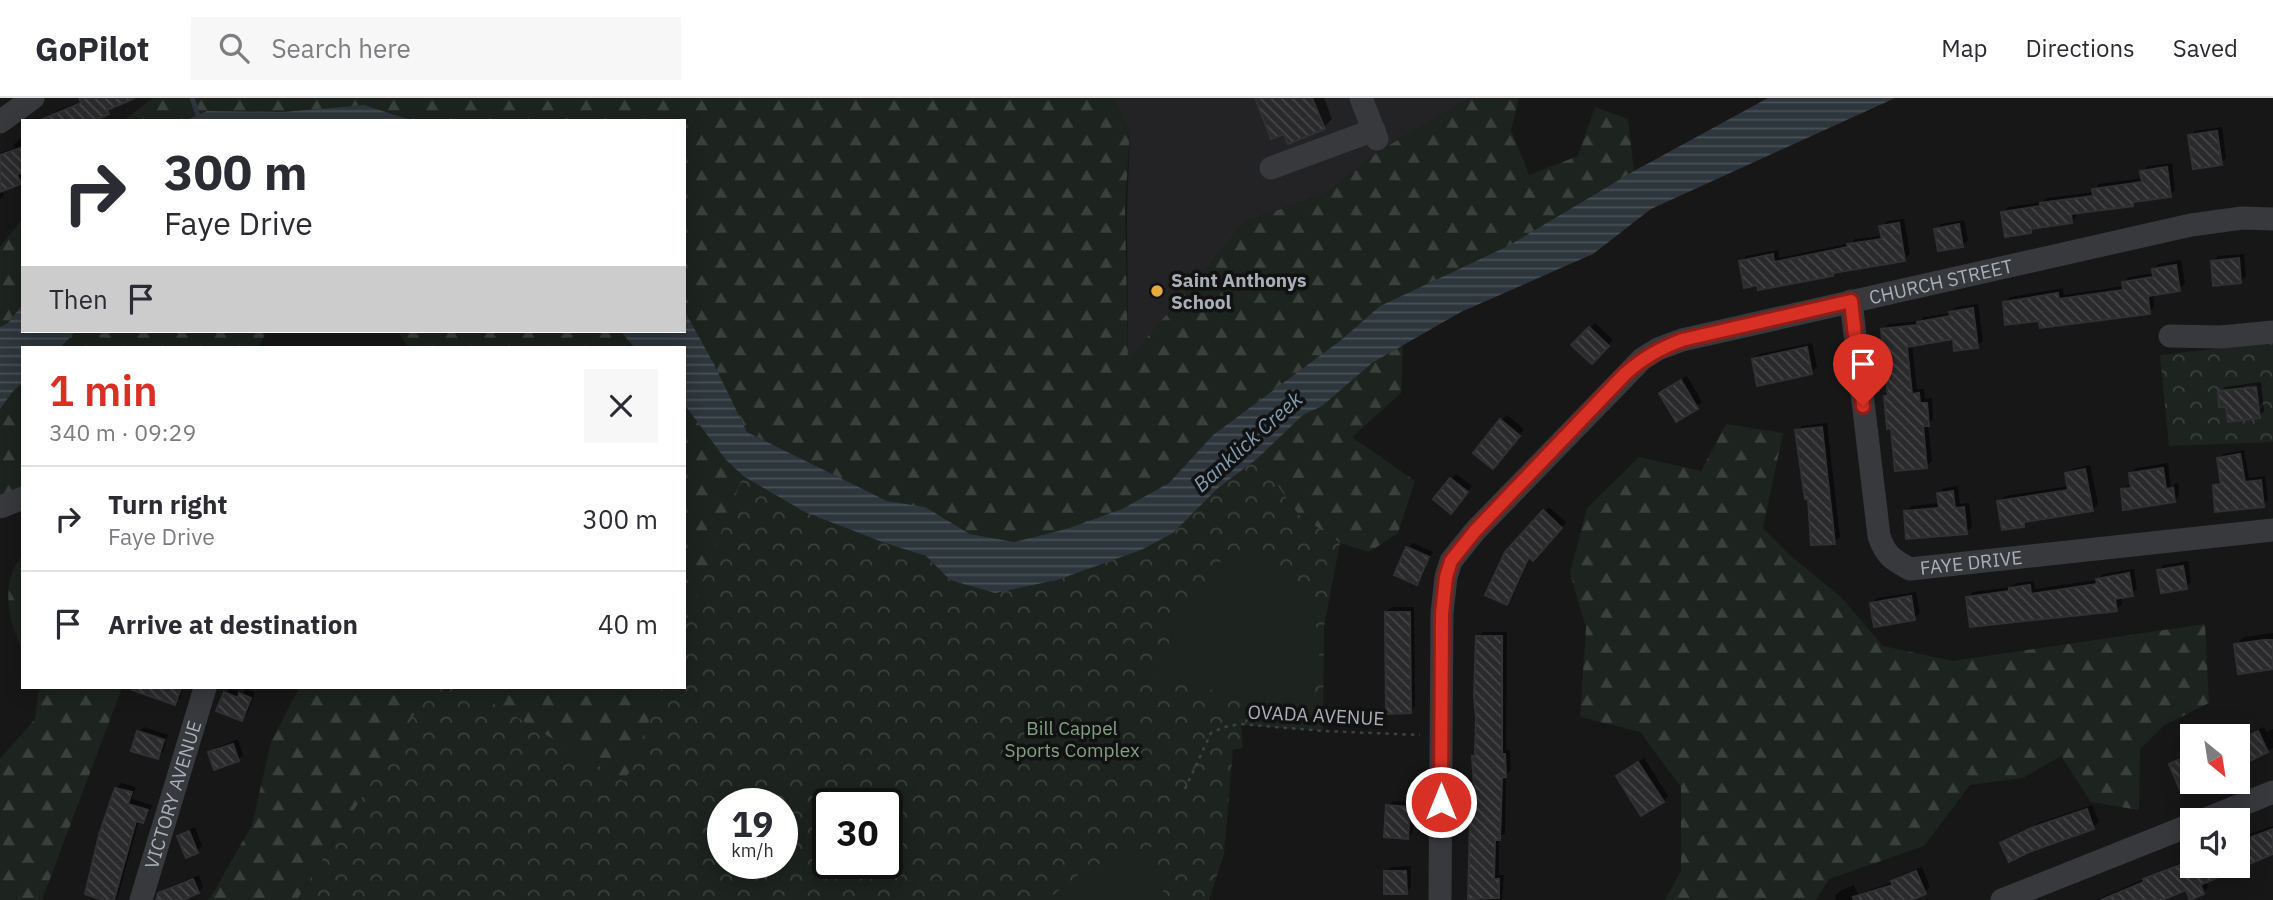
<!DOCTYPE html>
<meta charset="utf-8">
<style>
:root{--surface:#fff;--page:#f7f7f7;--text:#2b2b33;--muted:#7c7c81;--line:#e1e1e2;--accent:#d93025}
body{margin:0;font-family:"IBM Plex Sans",sans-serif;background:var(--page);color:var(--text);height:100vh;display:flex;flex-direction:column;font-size:26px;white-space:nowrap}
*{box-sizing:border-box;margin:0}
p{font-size:23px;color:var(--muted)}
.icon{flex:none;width:38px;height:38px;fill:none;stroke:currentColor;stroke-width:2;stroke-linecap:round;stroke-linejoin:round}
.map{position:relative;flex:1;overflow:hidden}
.side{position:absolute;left:21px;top:248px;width:665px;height:343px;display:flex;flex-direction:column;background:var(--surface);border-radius:0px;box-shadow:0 4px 18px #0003}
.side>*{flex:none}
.guide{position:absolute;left:21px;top:21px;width:665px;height:214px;border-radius:0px;box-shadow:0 4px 18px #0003;background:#fff;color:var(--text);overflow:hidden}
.needle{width:46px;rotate:150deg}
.fabs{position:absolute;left:2180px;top:626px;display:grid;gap:14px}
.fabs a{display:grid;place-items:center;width:70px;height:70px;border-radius:0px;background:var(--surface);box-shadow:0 4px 18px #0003;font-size:35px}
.speed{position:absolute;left:707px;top:690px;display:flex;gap:14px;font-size:35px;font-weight:700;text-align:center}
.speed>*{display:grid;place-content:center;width:91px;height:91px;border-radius:50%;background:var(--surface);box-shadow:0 4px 18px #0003;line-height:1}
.speed small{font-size:18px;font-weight:400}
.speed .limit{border:4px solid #111;border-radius:10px;background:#fff;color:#111}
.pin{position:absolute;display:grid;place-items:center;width:60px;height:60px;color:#fff;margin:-72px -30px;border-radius:50% 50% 50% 0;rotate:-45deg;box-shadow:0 0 7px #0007}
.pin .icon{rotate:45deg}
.me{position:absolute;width:77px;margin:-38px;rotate:0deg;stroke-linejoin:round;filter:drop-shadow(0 0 5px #0008)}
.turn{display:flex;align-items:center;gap:24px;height:147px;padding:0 28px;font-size:32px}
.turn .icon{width:91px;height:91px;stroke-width:2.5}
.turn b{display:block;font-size:49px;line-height:60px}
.then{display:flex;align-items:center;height:66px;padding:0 28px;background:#0003;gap:14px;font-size:26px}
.round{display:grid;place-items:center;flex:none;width:74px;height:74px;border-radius:0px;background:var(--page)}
.headline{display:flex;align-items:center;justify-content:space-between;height:119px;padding:0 28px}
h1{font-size:42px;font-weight:600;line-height:52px;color:var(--accent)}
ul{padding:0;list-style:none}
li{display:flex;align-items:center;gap:21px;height:105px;padding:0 28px;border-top:2px solid var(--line)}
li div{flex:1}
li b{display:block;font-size:26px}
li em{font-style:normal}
header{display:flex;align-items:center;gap:42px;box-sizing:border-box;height:98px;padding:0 35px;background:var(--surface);border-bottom:2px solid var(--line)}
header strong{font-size:33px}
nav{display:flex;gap:38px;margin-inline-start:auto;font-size:24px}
.search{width:490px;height:63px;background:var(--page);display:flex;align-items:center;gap:18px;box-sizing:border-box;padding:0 24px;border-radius:0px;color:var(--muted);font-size:26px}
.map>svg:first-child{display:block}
</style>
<header>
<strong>GoPilot</strong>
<div class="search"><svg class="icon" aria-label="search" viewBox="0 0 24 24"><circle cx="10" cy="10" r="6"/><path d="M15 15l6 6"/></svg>Search here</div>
<nav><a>Map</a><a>Directions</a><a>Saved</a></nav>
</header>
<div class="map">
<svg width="2273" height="802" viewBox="0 0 2273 802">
<defs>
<pattern id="forest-firs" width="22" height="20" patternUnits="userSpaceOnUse" patternTransform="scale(1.75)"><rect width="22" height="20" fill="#1d231e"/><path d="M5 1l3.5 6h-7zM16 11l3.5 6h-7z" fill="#3b403d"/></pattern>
<pattern id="park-crowns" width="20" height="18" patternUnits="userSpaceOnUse" patternTransform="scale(1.75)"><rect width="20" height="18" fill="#1d231e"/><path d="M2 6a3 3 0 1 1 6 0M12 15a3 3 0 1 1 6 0" fill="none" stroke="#3b403d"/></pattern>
<pattern id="water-rules" width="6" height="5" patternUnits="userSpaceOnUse" patternTransform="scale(1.75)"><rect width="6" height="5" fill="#2d363c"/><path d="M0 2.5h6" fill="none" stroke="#495156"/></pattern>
<pattern id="building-back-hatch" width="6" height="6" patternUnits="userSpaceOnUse" patternTransform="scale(1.75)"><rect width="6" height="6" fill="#2a2a2c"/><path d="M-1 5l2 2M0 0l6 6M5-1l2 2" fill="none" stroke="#464648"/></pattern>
</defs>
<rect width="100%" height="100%" fill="#171718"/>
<path fill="#232325" d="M1113,0H1471L1379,53L1327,95L1246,123L1128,263L1127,110L1130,34Z"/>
<g fill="url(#forest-firs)" fill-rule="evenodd">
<path d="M153,0H1113L1130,34L1125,109L1128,262L1246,123L1327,95L1379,53L1471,0H1519L1511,32L1529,77L1578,58L1595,9L1628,21L1634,73L1508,148L1380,208L1341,242L1213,337L1169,385L1122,411L1066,431L1014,444L970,436L925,409L887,403L747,334L714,266L684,212V23H414L364,7L283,14L207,13L184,23H123Z"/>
<path d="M23,120V206L8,225L0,229V149Z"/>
<path d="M76,233H267L258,250H60Z"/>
<path d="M398,233H620L635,250H408Z"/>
<path d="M1403,247L1401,295L1352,339L1415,383L1398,435L1369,454L1340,445L1298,416L1278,389L1047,802L336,740L297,802H209L252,727L271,644L299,590H684V306L726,362L743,379L950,482L1258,360L1303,317L1322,307L1372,265ZM723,705H782V765H723ZM828,705H887V765H828Z"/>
<path d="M23,285V400L0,409V311L14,292Z"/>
<path d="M1726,326L1783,335L1763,430L1793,460L1841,499L1883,548L1952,563L2205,526L2209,605L2163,628L2140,651L2139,712L2091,704L2061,658L2023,680L1970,687L1924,748L1829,781L1816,802H1665L1681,773V689L1640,634L1580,619L1586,530L1570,475L1587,410L1639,359L1701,373Z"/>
<path d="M23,457V554C7,521 0,482 23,457Z"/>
<path d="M39,590H122L42,802H0V661L35,621Z"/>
</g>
<g fill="url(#park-crowns)" fill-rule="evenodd">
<path d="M2273,244V344L2169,348L2160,257Z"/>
<path d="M1258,360L1298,416L1340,445L1324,528L1323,633L1241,627L1243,650L1233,652L1224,756L1209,802H297L431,590H468L625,684L662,590H684V531L743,378L805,414L882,444L926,458L950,482H1057L1141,452L1173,435L1218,390ZM723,705H782V765H723ZM828,705H887V765H828Z"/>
</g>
<g fill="#1d231e">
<path d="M1230,451L1256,460L1309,502L1321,547L1308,618L1157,577L1180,516Z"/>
<path d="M1154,748L1165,802H1047L1086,771Z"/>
</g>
<g fill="url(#water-rules)">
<path d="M1768,0H1895L1651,111L1593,156L1461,214L1372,265L1322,308L1303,317L1258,360L1218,390L1173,435L1141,452L1057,482L995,495L950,482L926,458L882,444L805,414L743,378L726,362L684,306V250H635L620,233H684V212L714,266L747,334L887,403L925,409L970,436L1014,444L1066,431L1122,411L1169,385L1213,337L1341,242L1380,208L1508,148L1634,73Z"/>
<path d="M364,7L414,23H184L207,13L283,14Z"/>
<path d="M23,206V233H76L60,250H23V285L14,292L0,311V229L8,225Z"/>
</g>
<g fill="#0007">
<path d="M81,0H130L113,8L110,13L105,3L107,15H108L87,23L53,17L58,12L82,3Z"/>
<path d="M1257,0H1324L1332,21L1324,29L1284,34Z"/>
<path d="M2222,29L2226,60L2221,65L2190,38L2195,33Z"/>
<path d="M23,39V82L1,92L4,97L0,101V55L14,50L13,47Z"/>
<path d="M2172,65L2175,92L2170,97L2137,101L2133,106L2076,114L2077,118L2072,123L2036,128L2030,134L2003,114L2008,109L2042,104L2047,100L2094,94L2099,86L2143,80L2142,74L2148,68Z"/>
<path d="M1904,121L1910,156L1904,161L1837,172L1832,177L1741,164L1746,158L1778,152L1779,160L1851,145L1855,141L1883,138L1881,129L1887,123Z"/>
<path d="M1964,122L1968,142L1962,147L1935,131L1941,126Z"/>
<path d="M2244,156L2246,178L2240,184L2213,163L2218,158Z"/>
<path d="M2181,162L2185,186L2179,191L2153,196L2154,209L2149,214L2040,221L2005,204L2010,199L2063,190L2064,197L2124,188V184L2129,179L2154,175L2153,171L2159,166Z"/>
<path d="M1978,206L1983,243L1977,248L1954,239L1912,247L1917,291H1924L1925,301L1932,300L1933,321L1928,326L1932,363L1926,368L1893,329L1886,299L1889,296L1883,232L1888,226L1921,223L1924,219L1951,215L1956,209Z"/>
<path d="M1595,225L1613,242L1592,264L1574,247Z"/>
<path d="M1812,245L1817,269L1812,274L1754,261L1759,256Z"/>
<path d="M1687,278L1702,304L1677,321L1661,295Z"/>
<path d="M2261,284L2264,313L2259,318L2219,294L2225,289Z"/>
<path d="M1507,317L1524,331L1498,364L1501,322Z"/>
<path d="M1827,325L1840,439L1834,444L1809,399L1797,333L1802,328Z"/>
<path d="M2244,352L2249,380L2265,378L2268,402L2263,407L2214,388L2223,383L2219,360L2224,356Z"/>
<path d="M2168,365L2172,401H2176L2174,403L2122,392L2128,387L2133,386L2131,375L2136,370Z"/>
<path d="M2090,367L2098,406L2093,411L2029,422L2023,427L1999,404L2005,398L2069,388L2067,376L2072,371Z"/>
<path d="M1456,376L1472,388L1456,408L1451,381Z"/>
<path d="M2178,385L2179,397L2176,401L2174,386Z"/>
<path d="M1958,388L1960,406L1969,405L1972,429L1966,434L1905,414L1911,408L1940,405L1939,395L1944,390Z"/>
<path d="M1549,409L1566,424L1533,460L1531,459L1512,500L1507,505L1506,455Z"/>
<path d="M1413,445L1433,454L1431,458L1409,448Z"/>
<path d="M1407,452L1429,461L1422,480L1416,485Z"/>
<path d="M2188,463L2191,484L2186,490L2159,472L2164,467Z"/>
<path d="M2134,471L2137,491L2132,496L2121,498L2122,506L2117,511L1968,500L1973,494L2011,489L2016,485L2034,483L2035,491L2097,482L2103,476Z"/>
<path d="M1916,494L1920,515L1914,520L1872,506L1877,500Z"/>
<path d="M1392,509H1414L1415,608L1410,614L1386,514Z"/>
<path d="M1483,534H1507L1506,652H1510L1511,672L1506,677L1505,735L1499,740V777H1504L1502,802H1475L1474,659L1476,656L1478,539Z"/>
<path d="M2273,535V569L2236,547L2244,539Z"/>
<path d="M159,590H183L180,600L174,605L156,598Z"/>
<path d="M230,590L243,595L246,591L255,595L247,616L241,621L225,595Z"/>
<path d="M144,629L168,637L167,641L140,632Z"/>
<path d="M2264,629L2266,634L2273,631V650L2238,665V640Z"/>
<path d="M139,634V636L166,644L163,654L157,659L133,651Z"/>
<path d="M238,641L243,657L238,662L210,655L215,650Z"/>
<path d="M2193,654L2194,684L2181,690L2171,666L2176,661Z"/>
<path d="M1644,660L1668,698L1663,703L1618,678Z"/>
<path d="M121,685L136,689L132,701L152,707L148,718L143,723L139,722L118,798L114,802H110L87,795L116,691Z"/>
<path d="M1393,703L1415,704L1413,734L1407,740L1388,708Z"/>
<path d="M2092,707L2099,724L2093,729L2028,752L2002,745L2008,740L2038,725Z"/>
<path d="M2273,728V755L2206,782L2208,789L2205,793L2199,778L2187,790L2156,802H2096L2193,759V768H2238V740Z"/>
<path d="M195,729L202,748L197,754L179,739L185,733Z"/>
<path d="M1411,768V789L1406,794L1385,774L1391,769Z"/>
<path d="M1922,769L1930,789L1925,794L1907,802H1836L1835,798L1840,793L1854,787L1858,796L1893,784L1899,778Z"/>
<path d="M199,777L203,789L198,794L177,802H163L161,795L166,790Z"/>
</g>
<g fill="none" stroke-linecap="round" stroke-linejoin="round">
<path stroke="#2d363c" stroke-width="5" d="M192,0L198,17"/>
</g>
<g fill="url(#building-back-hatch)" stroke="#313134" stroke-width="2">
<path d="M79,0H135L107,12L109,16L94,23H38L81,5Z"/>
<path d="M1255,0H1312L1325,31L1288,46L1284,36L1271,41Z"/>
<path d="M2217,33L2222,67L2193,71L2188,37Z"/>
<path d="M23,49V74L17,76L21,86L0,94V57Z"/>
<path d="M2167,69L2171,99L2133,104V108L2071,116L2072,125L2031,131V135L2005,139L2001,114L2040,108V105L2093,98L2092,91L2142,84L2140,73Z"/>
<path d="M1899,125L1905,163L1833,175V178L1758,192L1757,187L1744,190L1739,163L1773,156L1774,164L1848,149L1847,146L1882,141L1879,128Z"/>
<path d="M1959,126L1963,149L1938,153L1934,131Z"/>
<path d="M2239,160L2241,185L2213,188L2211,163Z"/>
<path d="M2176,167L2180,193L2148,198L2150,216L2040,230L2039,223L2005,227L2003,204L2058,195L2059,201L2123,192L2122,184L2153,179L2152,171Z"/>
<path d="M1973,210L1978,250L1954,253L1953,241L1907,249L1912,296L1919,295L1920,305H1927L1929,328H1923L1927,370L1895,373L1891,330L1887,331L1884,298H1888L1881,231L1918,227L1917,224L1950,218L1949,214Z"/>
<path d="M1589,229L1609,248L1592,266L1571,247Z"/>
<path d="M1807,249L1812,276L1757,288L1752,261Z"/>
<path d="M1681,282L1698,311L1676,324L1659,295Z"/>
<path d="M2256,289L2260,320L2228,324L2226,309H2219L2218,293Z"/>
<path d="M1500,321L1520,338L1493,371L1473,355Z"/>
<path d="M1822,329L1835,446L1811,447L1808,401H1805L1795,332Z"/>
<path d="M2240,356L2245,384L2261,382L2264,409L2215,414L2213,387L2221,386L2217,360Z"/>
<path d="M2163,370L2166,391L2173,390L2175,404L2123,412L2121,391L2131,390L2129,375Z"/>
<path d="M2085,371L2093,413L2024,424V429L2002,432L1997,403L2068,392L2065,375Z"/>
<path d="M1450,380L1468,394L1451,416L1433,401Z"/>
<path d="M1953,393L1955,410L1964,409L1967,436L1906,441L1904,413L1939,410L1937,395Z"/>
<path d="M1543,412L1562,430L1533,463L1529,459L1507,507L1485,497L1505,454Z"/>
<path d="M1406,449L1429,459L1417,487L1394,477Z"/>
<path d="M2183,468L2187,491L2161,495L2157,472Z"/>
<path d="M2129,475L2133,498L2115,501L2117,513L1970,529L1966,499L2009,493V490L2030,487L2031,496L2097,486L2096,481Z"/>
<path d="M1911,498L1915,522L1874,529L1870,505Z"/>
<path d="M1385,514H1410L1411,615L1386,616Z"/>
<path d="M1476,538H1502V656H1505L1506,679L1502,680L1500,742H1495L1494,781H1499V800L1468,801L1470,722H1472L1474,690L1472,658H1475L1476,619L1474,599Z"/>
<path d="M2264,542H2273V571L2238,576L2234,546Z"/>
<path d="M132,590H181L175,607L132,592Z"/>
<path d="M224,594L238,600L239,595L251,600L242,623L216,613Z"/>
<path d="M137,633L164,642L158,661L131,653Z"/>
<path d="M2258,633L2268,654L2246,665L2238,648V642Z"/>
<path d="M233,646L239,663L214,672L208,654Z"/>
<path d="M2193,655V687L2180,692L2169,666Z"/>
<path d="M1638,664L1664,704L1641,718L1616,678Z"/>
<path d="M115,690L132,694L128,706L148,712L143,725L136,723L114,802H104L85,796L99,737Z"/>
<path d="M1386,707L1410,709L1408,741L1384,739Z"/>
<path d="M2087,711L2094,731L2029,754L2009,764L2000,745L2031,730Z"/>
<path d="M2273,731V756L2200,787L2204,796L2190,802L2186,792L2162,802H2101L2144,784L2143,781L2193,762V768H2238V744Z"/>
<path d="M189,733L198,755L186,760L177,738Z"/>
<path d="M1384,773H1406L1407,796H1384Z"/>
<path d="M1916,773L1926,796L1911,802H1854L1853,799L1893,787L1891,783Z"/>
<path d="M193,781L199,795L182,802H156L158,795Z"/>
</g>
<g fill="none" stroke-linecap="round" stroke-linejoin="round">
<path stroke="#3e4044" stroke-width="2.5" stroke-dasharray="3.5 5" stroke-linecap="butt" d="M1185,691L1211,635L1224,629L1241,626L1323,633L1420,637"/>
<g stroke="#38393d" stroke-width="23">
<path d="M1361,0L1377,41"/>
<path d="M0,24L33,0"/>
<path d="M1271,70L1374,32"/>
<path id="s1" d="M1851,203L1879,438C1885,457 1893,462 1910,471L2273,432"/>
<path d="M2170,238L2221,239L2273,234"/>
<path d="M0,409L23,400"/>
<path d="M2201,723L2273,694"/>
<path id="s2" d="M141,802L205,590"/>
<path id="s3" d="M1440,802L1442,515L1446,479L1451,463L1475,433L1642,261L1658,251L1682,242L2191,127L2242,120L2273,121"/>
<path d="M2002,802L2193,726"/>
</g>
</g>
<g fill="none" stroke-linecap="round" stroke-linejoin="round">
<g stroke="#8d1f18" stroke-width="18">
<path id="route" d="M1441,704L1442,516L1446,479L1451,463L1475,433L1625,276C1643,260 1659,251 1682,242L1851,203L1863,308"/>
</g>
<use href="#route" stroke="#d93025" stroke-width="12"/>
</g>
<circle fill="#e8aa3f" stroke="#121213" stroke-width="2.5" cx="1157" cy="193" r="7"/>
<g text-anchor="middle" stroke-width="7" stroke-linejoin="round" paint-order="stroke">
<g font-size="19" font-weight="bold" fill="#a9aeb8" stroke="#121213" text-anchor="start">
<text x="1171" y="189">Saint Anthonys<tspan x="1171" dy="22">School</tspan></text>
</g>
<g font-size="19" fill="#a9aeb8" stroke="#121213">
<text dy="7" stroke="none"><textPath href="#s3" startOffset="928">CHURCH STREET</textPath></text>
<text dy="7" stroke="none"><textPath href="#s1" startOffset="345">FAYE DRIVE</textPath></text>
<text transform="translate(1316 617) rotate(3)" y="7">OVADA AVENUE</text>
<text dy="7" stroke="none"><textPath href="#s2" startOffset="110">VICTORY AVENUE</textPath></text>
</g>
<g font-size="19" fill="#81a182" stroke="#121213">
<text x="1072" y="637">Bill Cappel<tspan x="1072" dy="22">Sports Complex</tspan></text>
</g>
<g font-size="21" font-style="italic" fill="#829db1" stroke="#121213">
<text transform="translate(1248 344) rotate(-42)" y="7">Banklick Creek</text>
</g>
</g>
</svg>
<div class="fabs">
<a><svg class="needle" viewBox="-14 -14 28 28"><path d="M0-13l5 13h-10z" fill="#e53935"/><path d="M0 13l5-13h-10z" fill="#7c7c81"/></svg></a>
<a><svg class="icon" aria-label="sound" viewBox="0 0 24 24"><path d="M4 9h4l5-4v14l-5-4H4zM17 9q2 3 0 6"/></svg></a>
</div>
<div class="speed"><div>19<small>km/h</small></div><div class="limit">30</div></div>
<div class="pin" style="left:1863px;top:308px;background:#d93025"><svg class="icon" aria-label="arrive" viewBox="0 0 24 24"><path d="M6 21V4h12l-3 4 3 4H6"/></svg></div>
<svg class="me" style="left:1441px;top:704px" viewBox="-20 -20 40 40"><circle r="17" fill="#d93025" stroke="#fff" stroke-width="3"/><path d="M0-11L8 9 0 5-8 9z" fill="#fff"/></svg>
<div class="guide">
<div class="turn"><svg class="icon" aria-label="right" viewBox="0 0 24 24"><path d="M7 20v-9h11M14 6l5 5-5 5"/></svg><div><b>300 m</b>Faye Drive</div></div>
<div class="then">Then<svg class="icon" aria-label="arrive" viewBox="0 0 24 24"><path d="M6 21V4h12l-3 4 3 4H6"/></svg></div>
</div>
<section class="side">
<div class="headline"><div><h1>1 min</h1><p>340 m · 09:29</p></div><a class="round"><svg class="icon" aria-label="close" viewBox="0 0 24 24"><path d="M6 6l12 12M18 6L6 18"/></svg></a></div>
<ul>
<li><svg class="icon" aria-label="right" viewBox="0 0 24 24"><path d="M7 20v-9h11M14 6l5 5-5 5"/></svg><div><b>Turn right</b><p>Faye Drive</p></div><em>300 m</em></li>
<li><svg class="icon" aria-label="arrive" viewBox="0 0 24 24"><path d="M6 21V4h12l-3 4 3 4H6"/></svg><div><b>Arrive at destination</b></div><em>40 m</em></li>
</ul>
</section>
</div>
